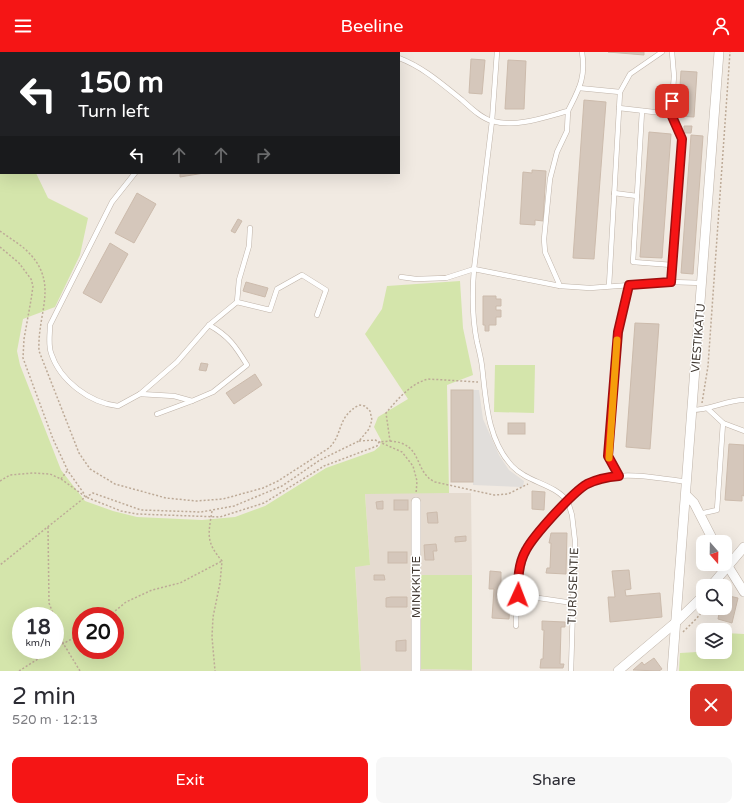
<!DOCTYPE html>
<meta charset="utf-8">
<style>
:root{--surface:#fff;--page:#f7f7f7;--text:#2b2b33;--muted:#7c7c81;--accent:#f51515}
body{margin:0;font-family:"Varela Round",sans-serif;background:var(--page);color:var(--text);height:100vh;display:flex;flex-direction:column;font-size:15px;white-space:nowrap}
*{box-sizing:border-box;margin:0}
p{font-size:13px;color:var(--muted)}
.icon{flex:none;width:22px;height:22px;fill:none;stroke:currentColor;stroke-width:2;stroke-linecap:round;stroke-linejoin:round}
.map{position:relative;height:619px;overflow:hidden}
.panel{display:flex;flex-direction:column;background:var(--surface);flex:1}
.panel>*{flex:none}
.banner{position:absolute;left:0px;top:0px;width:400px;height:122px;box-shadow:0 4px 16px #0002;background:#202124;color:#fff;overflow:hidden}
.needle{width:26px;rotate:160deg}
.fabs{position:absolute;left:696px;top:483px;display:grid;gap:8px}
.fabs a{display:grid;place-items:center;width:36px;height:36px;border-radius:8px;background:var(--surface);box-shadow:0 4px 16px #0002;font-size:20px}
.speed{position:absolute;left:12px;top:555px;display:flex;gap:8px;font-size:20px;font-weight:700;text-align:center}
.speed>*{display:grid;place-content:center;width:52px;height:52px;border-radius:50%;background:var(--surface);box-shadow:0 4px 16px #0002;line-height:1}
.speed small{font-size:10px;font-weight:400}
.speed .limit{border:6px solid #d22;background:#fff;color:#111}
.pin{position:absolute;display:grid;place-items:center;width:34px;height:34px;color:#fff;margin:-17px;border-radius:8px;box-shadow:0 2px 6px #0006}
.me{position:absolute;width:44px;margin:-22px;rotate:2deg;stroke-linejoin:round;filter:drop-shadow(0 0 3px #0008)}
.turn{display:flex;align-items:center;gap:14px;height:84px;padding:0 12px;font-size:18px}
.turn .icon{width:52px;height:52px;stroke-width:2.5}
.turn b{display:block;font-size:28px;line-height:34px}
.lanes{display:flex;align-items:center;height:38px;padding:0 12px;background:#0003;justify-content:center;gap:20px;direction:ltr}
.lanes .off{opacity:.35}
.round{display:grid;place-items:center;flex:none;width:42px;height:42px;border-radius:8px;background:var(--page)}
.headline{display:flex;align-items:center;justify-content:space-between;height:68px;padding:0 12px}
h1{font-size:24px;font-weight:600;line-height:30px}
.action{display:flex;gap:8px;margin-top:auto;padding:8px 12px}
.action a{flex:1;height:46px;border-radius:8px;background:var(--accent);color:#fff;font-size:16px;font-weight:600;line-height:46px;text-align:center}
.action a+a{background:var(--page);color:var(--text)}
header{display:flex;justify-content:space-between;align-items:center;height:52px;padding:0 12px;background:var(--accent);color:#fff;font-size:18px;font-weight:600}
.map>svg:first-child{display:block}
</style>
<header><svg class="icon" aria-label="menu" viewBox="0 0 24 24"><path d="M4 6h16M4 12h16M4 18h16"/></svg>Beeline<svg class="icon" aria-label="person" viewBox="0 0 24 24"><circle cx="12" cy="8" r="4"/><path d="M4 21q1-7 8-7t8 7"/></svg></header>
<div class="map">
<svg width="744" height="619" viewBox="0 0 744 619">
<rect width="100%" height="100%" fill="#f1eae2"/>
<path fill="#e5dbd0" d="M365,441H471L472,523H420L419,617L472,618V619H361L355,514L370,513Z"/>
<g fill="#d4e5ab" fill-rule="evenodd">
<path d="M0,0H166L1,1V121H36L48,146L88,166L80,203L55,255L23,267L17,299L20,313L61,418L85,449L113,459L137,465L202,468L235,465L265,454L326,416L374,399L380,394L381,388L374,375L378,365L408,347L365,282L382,257L387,234L460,229L463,276L473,323L447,333L449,441L365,442L370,513L355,515L361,619H0ZM21,564H55V598H21ZM81,564H115V598H81Z"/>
<path d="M495,313H535L534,361L494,360Z"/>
<path d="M420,523H472V618L419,617Z"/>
<path d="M700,573L716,578H703V600H725V581L744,582V619H679L680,601L697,600L700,596Z"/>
</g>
<path fill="#e1dedb" d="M473,338H479L483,367L499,403L509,418L524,429L523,435L473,433Z"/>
<g fill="#d5c7bb" stroke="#ccbbac">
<path d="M608,0H644V3Z"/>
<path d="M471,7L485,8L482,42L469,41Z"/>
<path d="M508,8L526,9L524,57H505Z"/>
<path d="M681,19L697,20L694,65L678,64Z"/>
<path d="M584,48L606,50L594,207L573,206Z"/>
<path d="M684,74H692L691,81H684Z"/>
<path d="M649,80L671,82L662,206L640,205Z"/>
<path d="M691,83L703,84L693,222L681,221Z"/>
<path d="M532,118L546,119L543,169L535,168V173L520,172L523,120L532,121Z"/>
<path d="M180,121H204L180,125Z"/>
<path d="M137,141L156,152L134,191L115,181Z"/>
<path d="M238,167L242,169L235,181L231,179Z"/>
<path d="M110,191L128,202L101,251L83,241Z"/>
<path d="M246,230L268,236L265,245L243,239Z"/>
<path d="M483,244H496V247H501V254H496V258H501V265H496V273H489V279H485V273H483Z"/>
<path d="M635,271L659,272L650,397L626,395Z"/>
<path d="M201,311L208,312L206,319L199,318Z"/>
<path d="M255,322L262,333L234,352L226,341Z"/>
<rect x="451" y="338" width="22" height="92"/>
<rect x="508" y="371" width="17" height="11"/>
<path d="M729,392L744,393V444L742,443V449L725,448Z"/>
<path d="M532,439L545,440L544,458L532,457Z"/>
<rect x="394" y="448" width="14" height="10"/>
<path d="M383,449V457H377L376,450Z"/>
<path d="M437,460L438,471H428L427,461Z"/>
<path d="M551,481H567L566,522L546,521L547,516H550L551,491H549Z"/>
<path d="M466,484V489L455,490V485Z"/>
<path d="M436,492L437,499H433L434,508H425L424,493Z"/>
<rect x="388" y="500" width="19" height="11"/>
<path d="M629,518L631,537L625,538L626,544L660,541L662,565L610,570L608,545H615L612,519Z"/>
<path d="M490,519L501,520V534H511L509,567L492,566L494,537H489Z"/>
<path d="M374,523H384L385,528H374Z"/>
<path d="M729,544L738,546L732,571L718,567L720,556H725Z"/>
<path d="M391,545H407V555H386V546Z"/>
<path d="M542,569L565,570V575H561L560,612H564L563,616H540L541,607H543L544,578H542Z"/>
<path d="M406,588V599H396V589Z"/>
<path d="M654,606L662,617L659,619L633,618L642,610L644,613Z"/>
</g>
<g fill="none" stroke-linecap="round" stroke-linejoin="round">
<g stroke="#bfb3a8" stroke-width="5.5">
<g id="service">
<path d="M385,0L387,1"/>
<path d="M497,0L492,69L474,217C472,241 472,266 477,290C479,298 481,306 482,314C486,348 487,387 512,414C528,431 554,431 568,450C573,444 579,437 586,433C615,416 656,426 688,430"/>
<path d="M339,1L340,0"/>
<path d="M399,6C423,15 442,32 462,48C471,56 481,66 492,69C516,76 545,65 568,59C579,37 586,26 582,0"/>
<path d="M579,36L620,40"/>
<path d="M619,56L671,62"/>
<path d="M642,59L633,210L672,213"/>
<path d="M135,121L112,150L50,273C50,282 48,292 51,301C60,329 90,351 118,354L140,342L177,310L209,273L237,250L270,258L277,237L302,223L326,238L317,263"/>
<path d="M614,141L637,144"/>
<path d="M401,225L416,227L446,226L474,217L560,234L590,236L671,230L703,231"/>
<path d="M671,230L682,87L671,62L674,24L672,0"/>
<path d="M560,234L545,200L544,187L550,127L557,100L567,79L568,59"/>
<path d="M609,234L620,40L630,22L662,0"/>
<path d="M237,250L239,228L249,194L250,176"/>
<path d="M140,342L174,344L192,349L213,340L247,313C236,295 229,284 209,273"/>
<path d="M708,357L723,371L744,379"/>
<path d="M692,358C711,358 726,348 744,348"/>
<path d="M157,362L192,349"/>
<path d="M619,424L608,404L618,280L629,233"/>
<path d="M699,462L717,458L723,371"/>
<path d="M518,543L573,551"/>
<path d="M516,574C517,549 515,521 526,498C535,480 553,464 568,450L572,463L575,489L571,619"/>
</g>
</g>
<g stroke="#bfb3a8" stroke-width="10">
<g id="minor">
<path d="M687,444L694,451L714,490"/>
<path d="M416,450V619"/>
<path d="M726,511L744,540"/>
<path d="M711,534L744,495"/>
<path d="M618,619L675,571L703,544"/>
<path d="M672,619L719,0"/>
</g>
</g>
<g stroke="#bdaa97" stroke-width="1.5" stroke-dasharray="2 2" stroke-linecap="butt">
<path d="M19,0V1"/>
<path d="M326,1L329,0"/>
<path d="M0,43L1,42"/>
<path d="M0,179C8,185 18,191 25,197C61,230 37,259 39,299L79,401L90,417L115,432L166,446L196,449L223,447L263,436L278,429L329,396C344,381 336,366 359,353L365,354L370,359L372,368L369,377L359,389L320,408L282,434L234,454L201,460L141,458L93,441L84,446L0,513"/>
<path d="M0,195L19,211L31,227L33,234L31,248L24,287L23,306L53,387L68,419L85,443"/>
<path d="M702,351L708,314L730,0"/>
<path d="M359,389L375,388L402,400L413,414L417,429L416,442"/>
<path d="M390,389C424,391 413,420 435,430L494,443L508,442L528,432"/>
<path d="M61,427L67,419"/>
<path d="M0,429L10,423L33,421L50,422L61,427L86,445L121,459L137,462L220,465L264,451L324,414L377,394L379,390L390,389L386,361C398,347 410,332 428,327L478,330"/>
<path d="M212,459C208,483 206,490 222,509L220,531L213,565L212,585L215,619"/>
<path d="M48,475L49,551L54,564"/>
<path d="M725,498L728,501"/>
<path d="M109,564L126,550L152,538L180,531L222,509"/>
<path d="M55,567L63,591L80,619"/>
<path d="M683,580L697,566L705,556"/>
<path d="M55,596L81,582"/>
<path d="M19,619L52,598"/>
</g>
<use href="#service" stroke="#fff" stroke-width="4.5"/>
<use href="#minor" stroke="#fff" stroke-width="9"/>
</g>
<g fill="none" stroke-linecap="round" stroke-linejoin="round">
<g stroke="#9f0e0e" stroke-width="10">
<path id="route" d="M518,543C518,528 518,512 526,498C534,483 573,440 587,432C597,427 608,425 619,424L608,404L618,280L629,233L671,230L682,87L671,62L672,49"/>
</g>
<use href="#route" stroke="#f51515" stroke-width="7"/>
<path stroke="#f59e0b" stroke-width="7" d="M609,406L617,288"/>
</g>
<g text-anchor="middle" stroke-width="3" stroke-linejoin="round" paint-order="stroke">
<g font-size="12" fill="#423a33" stroke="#fff">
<text transform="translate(698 286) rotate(-85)" y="4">VIESTIKATU</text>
<text transform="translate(573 534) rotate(-88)" y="4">TURUSENTIE</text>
<text transform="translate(416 535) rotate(-90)" y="4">MINKKITIE</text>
</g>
</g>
</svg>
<div class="fabs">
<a><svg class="needle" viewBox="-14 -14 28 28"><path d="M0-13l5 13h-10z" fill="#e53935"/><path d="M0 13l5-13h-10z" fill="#7c7c81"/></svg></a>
<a><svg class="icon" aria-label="search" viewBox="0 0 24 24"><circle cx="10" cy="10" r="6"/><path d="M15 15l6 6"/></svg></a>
<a><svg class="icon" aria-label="layers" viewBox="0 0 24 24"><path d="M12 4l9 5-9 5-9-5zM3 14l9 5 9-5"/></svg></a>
</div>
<div class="speed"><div>18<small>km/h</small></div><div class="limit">20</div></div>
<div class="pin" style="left:672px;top:49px;background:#d93025"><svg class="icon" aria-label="arrive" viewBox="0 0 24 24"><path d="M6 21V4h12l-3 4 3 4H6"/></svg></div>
<svg class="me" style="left:518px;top:543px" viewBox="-20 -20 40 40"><circle r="19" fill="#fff"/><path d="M0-13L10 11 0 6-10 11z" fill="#f51515"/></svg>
<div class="banner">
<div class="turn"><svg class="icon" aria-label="left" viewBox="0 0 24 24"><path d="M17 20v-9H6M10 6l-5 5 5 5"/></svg><div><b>150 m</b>Turn left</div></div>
<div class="lanes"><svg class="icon" aria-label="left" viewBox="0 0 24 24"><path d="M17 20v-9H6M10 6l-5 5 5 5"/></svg><svg class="icon off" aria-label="ahead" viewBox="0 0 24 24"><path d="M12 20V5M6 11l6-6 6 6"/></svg><svg class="icon off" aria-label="ahead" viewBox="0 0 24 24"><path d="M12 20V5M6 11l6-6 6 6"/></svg><svg class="icon off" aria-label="right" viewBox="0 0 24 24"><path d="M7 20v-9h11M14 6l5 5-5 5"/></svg></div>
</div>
</div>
<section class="panel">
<div class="headline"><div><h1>2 min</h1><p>520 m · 12:13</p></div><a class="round" style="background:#d93025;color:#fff"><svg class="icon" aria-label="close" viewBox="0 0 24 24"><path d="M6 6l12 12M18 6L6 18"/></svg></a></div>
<div class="action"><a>Exit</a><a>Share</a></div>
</section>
